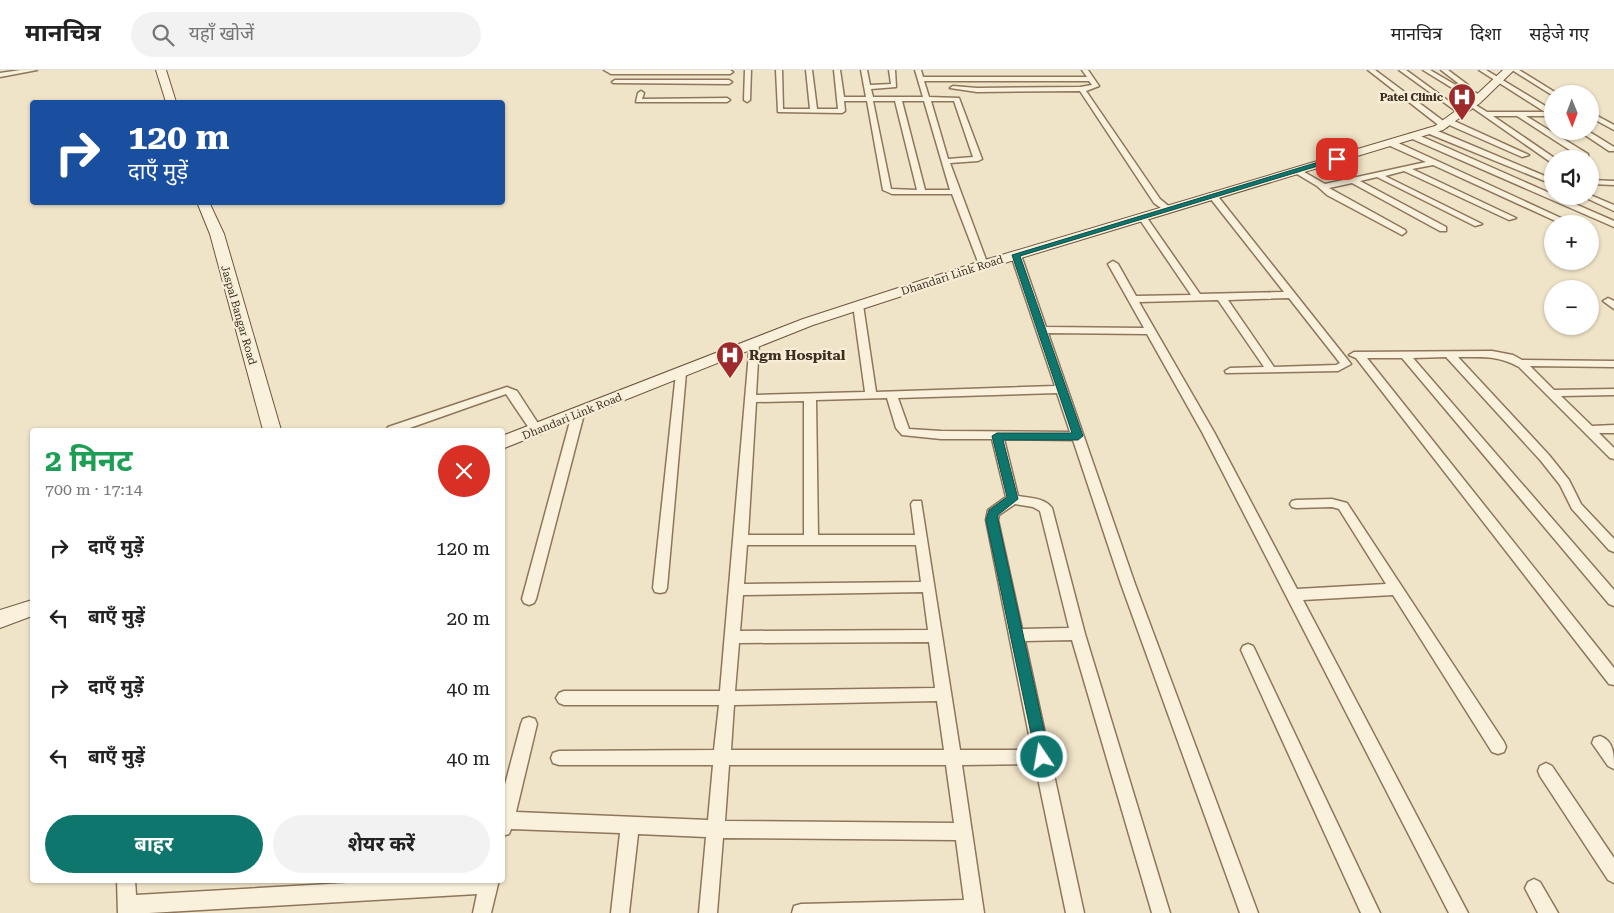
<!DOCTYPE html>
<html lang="hi">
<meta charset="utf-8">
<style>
:root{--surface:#fff;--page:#f2f2f2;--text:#222;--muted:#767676;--line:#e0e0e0;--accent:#0f766e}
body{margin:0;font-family:"Roboto Serif","Noto Sans Devanagari",serif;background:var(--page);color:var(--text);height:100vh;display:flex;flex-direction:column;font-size:19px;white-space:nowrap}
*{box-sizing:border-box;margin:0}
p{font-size:16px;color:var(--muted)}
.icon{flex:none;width:28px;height:28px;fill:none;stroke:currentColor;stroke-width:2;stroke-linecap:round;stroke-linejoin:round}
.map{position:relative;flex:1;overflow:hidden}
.details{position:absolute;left:30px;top:358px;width:475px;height:455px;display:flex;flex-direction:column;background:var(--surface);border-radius:5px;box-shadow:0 1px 4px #0004}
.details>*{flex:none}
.hud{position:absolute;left:30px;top:30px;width:475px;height:105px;border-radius:5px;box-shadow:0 1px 4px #0004;background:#1a4fa0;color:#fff;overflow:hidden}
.needle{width:32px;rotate:179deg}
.fabs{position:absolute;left:1544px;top:15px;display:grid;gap:10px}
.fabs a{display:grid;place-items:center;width:55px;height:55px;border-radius:50%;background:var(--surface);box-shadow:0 1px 4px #0004;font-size:25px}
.pin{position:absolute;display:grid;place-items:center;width:42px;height:42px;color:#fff;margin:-21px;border-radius:10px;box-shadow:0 2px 8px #0006}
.me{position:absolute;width:55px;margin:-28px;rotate:348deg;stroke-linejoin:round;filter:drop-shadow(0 0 4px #0008)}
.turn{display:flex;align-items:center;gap:18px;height:105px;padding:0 15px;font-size:22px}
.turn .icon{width:65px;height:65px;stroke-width:2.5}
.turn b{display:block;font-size:35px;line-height:42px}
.round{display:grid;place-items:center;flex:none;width:52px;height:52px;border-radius:26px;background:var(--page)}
.headline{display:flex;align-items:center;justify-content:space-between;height:85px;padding:0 15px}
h1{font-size:30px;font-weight:700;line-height:38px;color:#1e9e55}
.primary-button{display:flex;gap:10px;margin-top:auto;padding:10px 15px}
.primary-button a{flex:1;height:58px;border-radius:30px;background:var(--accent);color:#fff;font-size:20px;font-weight:700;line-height:58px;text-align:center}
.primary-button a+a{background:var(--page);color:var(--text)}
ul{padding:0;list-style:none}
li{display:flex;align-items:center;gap:15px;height:70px;padding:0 15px}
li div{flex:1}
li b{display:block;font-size:19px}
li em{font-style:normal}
header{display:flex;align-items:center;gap:30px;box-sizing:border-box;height:70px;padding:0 25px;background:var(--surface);border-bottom:1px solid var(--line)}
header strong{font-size:24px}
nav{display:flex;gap:28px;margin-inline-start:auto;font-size:18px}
.search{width:350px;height:45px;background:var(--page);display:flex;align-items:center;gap:12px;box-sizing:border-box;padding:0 18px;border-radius:28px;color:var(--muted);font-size:19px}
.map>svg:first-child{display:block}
</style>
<header>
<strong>मानचित्र</strong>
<div class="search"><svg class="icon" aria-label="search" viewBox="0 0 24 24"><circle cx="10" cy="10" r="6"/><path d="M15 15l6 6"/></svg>यहाँ खोजें</div>
<nav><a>मानचित्र</a><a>दिशा</a><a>सहेजे गए</a></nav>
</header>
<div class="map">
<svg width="1614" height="843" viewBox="0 0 1614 843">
<rect width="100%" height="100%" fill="#f0e4c8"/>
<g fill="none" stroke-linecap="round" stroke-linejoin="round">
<g stroke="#8d765c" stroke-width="3">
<g id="street">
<path d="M21,0H37L0,7V3Z"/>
<path d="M604,0H730L733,2L730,4H611Z"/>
<path d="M745,0H751L750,30L747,32L744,30Z"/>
<path d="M776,0H782L783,39H810L806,0H812L817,39H838L834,0H840L844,27H866L861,0H867L870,15L891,14L889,0H895L896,17L871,19L873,27H923L915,0H921L923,7H1087L1082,0H1088L1099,16L1086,21L1160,129L1172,139L1165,141L1154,133L1080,21L977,22L950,18L953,16L977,18L1080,17L1092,15L1089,11H924L929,27L959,28L982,89L978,91L950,93L988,195L983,198L980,197L952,124H892L883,120L867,31H844L845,41L842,43L778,42ZM873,31H895L917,120L891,119ZM902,31H924L950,120H925ZM931,31H954L973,87L948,89Z"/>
<path d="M1368,0H1375L1446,53V50H1452L1529,85L1522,87L1447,54V57H1441Z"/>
<path d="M1399,0H1406L1465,43L1460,44Z"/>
<path d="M1423,0H1430L1459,17L1462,16L1441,0H1448L1468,15V17L1465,19L1484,26L1481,28L1457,21Z"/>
<path d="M1479,0H1486L1552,40V46H1526L1588,84V88H1582L1517,46H1493L1556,89L1549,91L1470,36V34H1474L1487,42H1545Z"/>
<path d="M1512,0H1519L1558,24H1552V25Z"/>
<path d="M615,10H729L732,12L729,14L613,13L612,12Z"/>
<path d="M641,21L644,23L642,29L727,28L730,30L727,32H636L638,23Z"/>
<path d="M1590,42L1614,55V60L1590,47Z"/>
<path d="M1427,59H1433L1552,109V114L1427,63Z"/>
<path d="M1579,61H1588L1614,77V81H1609Z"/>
<path d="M1410,64H1416L1552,124V126H1557L1614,151V157L1410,68Z"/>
<path d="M1388,71H1394L1574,154H1562L1433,95L1412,99L1516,148L1509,150L1404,101L1385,106L1482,154L1475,156L1377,107L1360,111L1446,157V161H1440L1352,113L1329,118L1405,160L1406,162L1402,165L1327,125L1317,116L1292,101L1299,99L1325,114L1426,92L1388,75Z"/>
<path d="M1590,110L1614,111V115L1590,114Z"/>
<path d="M1210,124H1216L1351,294L1338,301L1226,303L1225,301L1230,298L1264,297L1218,230L1139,232L1214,362L1297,519L1386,514L1339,439L1332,437L1296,438L1292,437L1290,434L1292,431L1296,430L1332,429L1347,433L1504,672L1506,677L1504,682L1498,684L1492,682L1393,525L1303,530L1468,843H1449L1202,362L1147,264L1048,263L1135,514L1258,843H1240L1121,514L1073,370L1004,369L1018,426C1030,428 1045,428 1052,438L1085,564L1170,843H1152L1072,570L1025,571L1084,843H1066L1035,694L962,695L984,843H792L794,836L801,834L964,830L956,770L723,768L717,843H699L706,767L638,764L629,843H611L620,763L511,759L509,764L502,766V726L521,654L523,649L529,647L535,649L537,654L516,742L708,750L713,695H559L553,693L551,688L553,683L559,681L714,680L719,635H564L559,633L556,628L559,623L564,621H720L750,271L754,270L759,273L756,325L865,322L853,235L858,232L863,235L876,322L1055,316L1011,185L1013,183H1019L1021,185L1046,257L1144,258L1108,194L1113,191L1118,194L1136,226L1191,225L1138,147L1142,144L1145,145L1200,224L1284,222L1210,128ZM1289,228L1340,293L1336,295L1274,297L1228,230ZM1057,323L1070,362L941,361L909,359L898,328ZM887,328L896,358L902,365L941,369H992L1006,427L988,440L986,450L1032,680H960L921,431H913L911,434L915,465H818L816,330ZM804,331V465H748L756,332ZM1015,434L1033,437L1040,441L1069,558L1022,559L998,450L999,445ZM747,475H916L921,512L744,514ZM923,522L928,560L740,561L743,525ZM929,572L935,618L735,621L739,573ZM937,631L944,680H731L734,635ZM729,695H946L954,753L725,751Z"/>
<path d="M1590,125L1614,135V141L1582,126Z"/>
<path d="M1608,228L1614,231V239L1603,231Z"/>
<path d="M1492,281L1513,285L1522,290L1614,291V297L1530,296L1554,320L1614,319V325L1561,326L1592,356L1614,355V363H1599L1614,378V389L1610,388L1519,297C1498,285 1482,287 1458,287L1549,385L1569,410L1581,434L1614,469V482L1609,480L1572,439L1560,415L1541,391L1446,287L1413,288L1614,520V536L1609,534L1402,288H1367L1614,598V615L1609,614L1356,288L1349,285L1354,282Z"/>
<path d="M681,300L686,303L667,518L665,522L660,523L655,522L653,518L676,303Z"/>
<path d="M507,317L517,321L543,361L541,364H533L506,324L404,360H386L388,357Z"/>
<path d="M578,340L584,344L536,529L534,533L529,535L524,533L522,529L572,344Z"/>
<path d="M1248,574L1253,576L1255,580L1380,843H1361L1241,580L1243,576Z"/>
<path d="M1600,666C1614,671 1614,685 1614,699L1608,696L1592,673L1594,668Z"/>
<path d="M1546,693L1552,696L1614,788V813L1608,810L1540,706L1538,701L1540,696Z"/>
<path d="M1534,809L1540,812L1558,843H1538L1525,818L1528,812Z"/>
<path d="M117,810H135L136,825L400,810H499L491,843H473L477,824L149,843H118Z"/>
</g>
</g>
<g stroke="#6f573f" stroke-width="2">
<g id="secondary">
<path d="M156,0H166L176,32H166Z"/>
<path d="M1503,0H1514L1480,33L1443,60L988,198L813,255L502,379V366L803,249L978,192L1435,56L1472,29Z"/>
<path d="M197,132H209L224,164L281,360H263L210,164Z"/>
<path d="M32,530V546L0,558V540Z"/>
</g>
</g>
<use href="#street" fill="#faf1dc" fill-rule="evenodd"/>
<use href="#secondary" fill="#faf1dc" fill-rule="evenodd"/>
</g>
<path fill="#0f766e" stroke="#0a4d48" d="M1335,87L1341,89L1020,186L1083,366L1078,370H1003L1018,429L998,445V450L1050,687L1048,692L1042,694L1037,692L986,450L989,440L1007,427L992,366L997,363H1072L1012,185Z"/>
<defs>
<g id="hospital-pin" transform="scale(1.4375)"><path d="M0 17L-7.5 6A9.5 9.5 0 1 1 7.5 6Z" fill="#9e2a2b" stroke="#f7eed8"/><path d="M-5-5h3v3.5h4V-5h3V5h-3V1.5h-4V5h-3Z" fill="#fff"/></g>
</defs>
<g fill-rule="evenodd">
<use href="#hospital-pin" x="1462" y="27"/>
<use href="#hospital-pin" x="730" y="285"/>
</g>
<g text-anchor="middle" stroke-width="4.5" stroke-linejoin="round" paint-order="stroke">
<g font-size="11" font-weight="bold" fill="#3d2e20" stroke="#f7eed8" text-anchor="end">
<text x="1443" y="31">Patel Clinic</text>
</g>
<g font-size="11" fill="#3d2e20" stroke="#f7eed8">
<text transform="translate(952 205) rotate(-18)" y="4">Dhandari Link Road</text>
<text transform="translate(239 245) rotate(74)" y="4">Jaspal Bangar Road</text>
<text transform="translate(572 346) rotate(-22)" y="4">Dhandari Link Road</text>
</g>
<g font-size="14" font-weight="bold" fill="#3d2e20" stroke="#f7eed8" text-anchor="start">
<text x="749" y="290">Rgm Hospital</text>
</g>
</g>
</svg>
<div class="fabs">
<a><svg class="needle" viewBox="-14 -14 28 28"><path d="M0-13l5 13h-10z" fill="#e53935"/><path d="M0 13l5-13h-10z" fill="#767676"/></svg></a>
<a><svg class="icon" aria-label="sound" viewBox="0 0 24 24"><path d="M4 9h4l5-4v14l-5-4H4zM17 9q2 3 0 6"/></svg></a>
<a>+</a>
<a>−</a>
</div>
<div class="pin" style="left:1337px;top:89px;background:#d93025"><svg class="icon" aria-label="arrive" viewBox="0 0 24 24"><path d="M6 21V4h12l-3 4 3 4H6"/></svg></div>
<svg class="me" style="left:1042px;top:687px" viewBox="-20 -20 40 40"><circle r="17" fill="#0f766e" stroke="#fff" stroke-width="3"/><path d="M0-11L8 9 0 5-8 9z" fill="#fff"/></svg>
<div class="hud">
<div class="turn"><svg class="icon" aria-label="right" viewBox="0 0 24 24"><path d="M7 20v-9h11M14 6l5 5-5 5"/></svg><div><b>120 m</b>दाएँ मुड़ें</div></div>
</div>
<section class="details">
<div class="headline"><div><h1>2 मिनट</h1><p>700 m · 17:14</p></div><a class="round" style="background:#d93025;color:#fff"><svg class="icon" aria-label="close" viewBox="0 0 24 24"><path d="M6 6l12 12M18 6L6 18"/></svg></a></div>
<ul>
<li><svg class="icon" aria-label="right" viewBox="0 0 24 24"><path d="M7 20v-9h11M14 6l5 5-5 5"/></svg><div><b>दाएँ मुड़ें</b></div><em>120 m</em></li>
<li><svg class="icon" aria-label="left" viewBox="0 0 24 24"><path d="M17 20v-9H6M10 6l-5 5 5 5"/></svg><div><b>बाएँ मुड़ें</b></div><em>20 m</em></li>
<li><svg class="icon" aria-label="right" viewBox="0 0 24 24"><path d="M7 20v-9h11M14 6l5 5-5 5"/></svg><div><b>दाएँ मुड़ें</b></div><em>40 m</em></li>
<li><svg class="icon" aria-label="left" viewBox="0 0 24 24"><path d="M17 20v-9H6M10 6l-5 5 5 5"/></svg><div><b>बाएँ मुड़ें</b></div><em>40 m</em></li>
</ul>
<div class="primary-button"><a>बाहर</a><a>शेयर करें</a></div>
</section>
</div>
